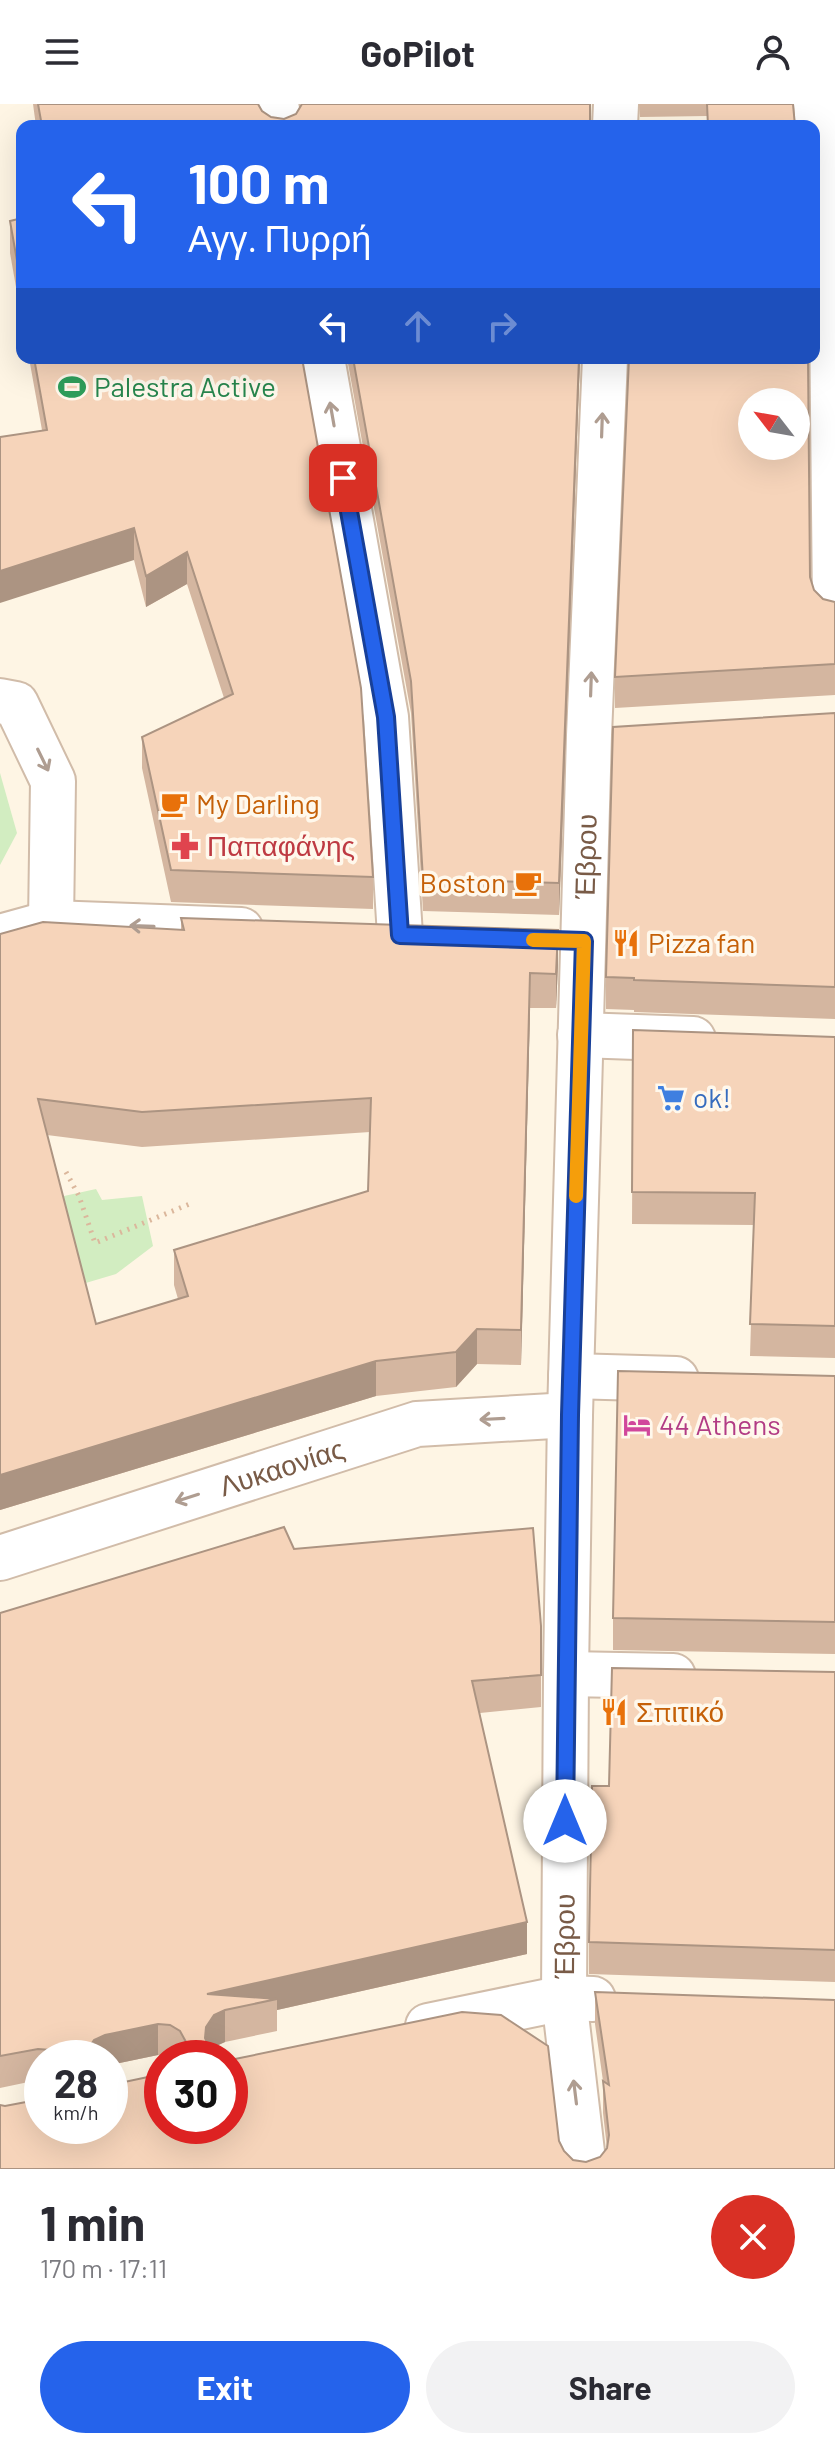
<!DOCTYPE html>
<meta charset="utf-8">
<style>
:root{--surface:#fff;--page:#f2f2f3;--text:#2b2b33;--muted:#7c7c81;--accent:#2563eb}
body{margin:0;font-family:Barlow,sans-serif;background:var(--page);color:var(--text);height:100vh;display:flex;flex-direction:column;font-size:30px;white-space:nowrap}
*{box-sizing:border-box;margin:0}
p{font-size:26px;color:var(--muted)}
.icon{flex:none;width:44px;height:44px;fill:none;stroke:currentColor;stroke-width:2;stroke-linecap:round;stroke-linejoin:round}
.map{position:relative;height:2065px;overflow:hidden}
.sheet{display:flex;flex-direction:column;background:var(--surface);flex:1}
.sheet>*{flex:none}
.banner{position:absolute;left:16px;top:16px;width:804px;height:244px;border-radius:16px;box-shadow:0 8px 32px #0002;background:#2563eb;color:#fff;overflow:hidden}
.needle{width:52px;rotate:301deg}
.tools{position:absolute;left:738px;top:284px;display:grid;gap:16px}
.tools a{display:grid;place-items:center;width:72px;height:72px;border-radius:50%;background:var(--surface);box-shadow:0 8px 32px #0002;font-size:40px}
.speed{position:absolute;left:24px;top:1936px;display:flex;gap:16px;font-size:40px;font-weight:700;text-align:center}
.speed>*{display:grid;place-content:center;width:104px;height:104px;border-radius:50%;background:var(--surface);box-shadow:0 8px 32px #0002;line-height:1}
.speed small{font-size:20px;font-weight:400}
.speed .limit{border:12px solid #d22;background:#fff;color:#111}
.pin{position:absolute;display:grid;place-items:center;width:68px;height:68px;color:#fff;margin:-34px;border-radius:16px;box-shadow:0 4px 12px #0006}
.me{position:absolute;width:88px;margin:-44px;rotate:0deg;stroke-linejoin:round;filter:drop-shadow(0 0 6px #0008)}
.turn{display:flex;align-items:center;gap:28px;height:168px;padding:0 40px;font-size:36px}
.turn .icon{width:104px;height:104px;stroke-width:2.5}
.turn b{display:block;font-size:56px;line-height:68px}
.lanes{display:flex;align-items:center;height:76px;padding:0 40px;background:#0003;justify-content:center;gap:40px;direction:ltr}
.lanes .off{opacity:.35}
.round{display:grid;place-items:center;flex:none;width:84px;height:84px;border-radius:42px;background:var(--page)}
.headline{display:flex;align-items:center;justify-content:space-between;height:136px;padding:0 40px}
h1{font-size:48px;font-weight:700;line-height:60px}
.button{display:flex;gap:16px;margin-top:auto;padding:16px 40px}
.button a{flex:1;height:92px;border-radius:48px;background:var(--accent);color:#fff;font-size:32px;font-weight:700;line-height:92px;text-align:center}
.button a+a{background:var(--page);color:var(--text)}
header{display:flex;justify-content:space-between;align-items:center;height:104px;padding:0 40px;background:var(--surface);font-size:36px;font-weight:700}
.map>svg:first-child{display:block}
</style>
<header><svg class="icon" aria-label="menu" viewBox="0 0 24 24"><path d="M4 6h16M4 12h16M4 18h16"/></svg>GoPilot<svg class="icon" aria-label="person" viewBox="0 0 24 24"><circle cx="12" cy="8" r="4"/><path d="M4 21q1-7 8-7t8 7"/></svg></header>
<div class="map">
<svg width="835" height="2065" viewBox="0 0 835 2065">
<rect width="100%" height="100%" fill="#fef5e4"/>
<g fill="#d2edc1">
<path d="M0,669L17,729L0,761Z"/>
<path d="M96,1085L102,1096L142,1092L153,1142L116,1170L79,1181L55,1094Z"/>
</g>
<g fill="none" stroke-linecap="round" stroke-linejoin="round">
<g stroke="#d1bca9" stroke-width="48">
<g id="street">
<path d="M276,0L280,22"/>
<path d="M816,0L832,206L835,505"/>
<path d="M615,22L616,0"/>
<path d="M322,254L386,613L400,831"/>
<path d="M0,597L16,600L53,677L51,819"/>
<path d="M0,833L51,819L241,826"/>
<path d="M580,931L693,935"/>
<path d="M571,1272L676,1275"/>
<path id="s1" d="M0,1454L417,1320L570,1311"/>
<path d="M566,1570L673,1572"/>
<path d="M428,1922L564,1894L593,1895"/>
<path id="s2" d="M584,2065L564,1894L566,1570L570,1311L589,631L605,254"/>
</g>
</g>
<path stroke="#dbb79c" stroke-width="5" stroke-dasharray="2 6" stroke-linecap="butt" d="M66,1068L79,1092L95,1139L192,1099"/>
<use href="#street" stroke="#fff" stroke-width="44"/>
</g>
<g fill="#d4b6a0" fill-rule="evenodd">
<path d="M33,0H258L262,7L271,13L284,15L296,10L301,0H591V22H36Z"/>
<path d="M639,0H793L707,12L640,13Z"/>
<path d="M22,114V217L10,149V117Z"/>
<path d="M29,254H302L373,773V805L171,798L142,664V633L224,594L187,480L146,503L134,456L42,326Z"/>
<path d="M347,254H580L559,811L423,807L411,609Z"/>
<path d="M810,473L814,486L823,495L835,498V591L615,604V573Z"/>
<path d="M835,609V915L634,908V906L606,905V873Z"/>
<path d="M181,814L558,861L556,904H530L521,1261L477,1260L456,1283L376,1292L0,1406V830L181,826ZM370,1028L368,1087L174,1146V1181L178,1195L96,1220L47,1031L142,1043Z"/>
<path d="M633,926L835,933V1254L750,1252L754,1121L632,1120Z"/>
<path d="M835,1272V1550L613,1546V1514Z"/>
<path d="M294,1445L541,1522V1603L480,1609L527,1850L277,1906V1927L225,1938L214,1943L212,1947L221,1954H227H173L170,1953L158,1951L110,1961V1954H42V1977L38,1976L0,1984V1509Z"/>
<path d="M835,1568V1878L589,1870V1838L609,1682Z"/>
<path d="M595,1888L835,2065H0L559,2037L564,2047L573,2056L586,2058L600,2053L607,2044L603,2009V1977L595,1920Z"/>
</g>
<g fill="#ac9482">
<path d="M579,254H580L559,811V779Z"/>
<path d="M134,424V456L0,499V467Z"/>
<path d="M187,448V480L146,503V472Z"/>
<path d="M558,826V861L556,904V870Z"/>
<path d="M530,869V904L521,1261V1226Z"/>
<path d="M477,1225V1260L456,1283V1248Z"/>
<path d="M376,1257V1292L0,1406V1371Z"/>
<path d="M527,1818V1850L277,1906V1895L225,1906V1938L214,1943L205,1954L207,1890Z"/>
<path d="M158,1920V1951L110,1961V1954H86V1948L94,1936L105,1931Z"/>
</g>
<g fill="#f6d4ba" stroke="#ac9482" stroke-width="2" fill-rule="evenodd">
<path d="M38,0H258L262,7L271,13L284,15L296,10L302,0H590V22H42Z"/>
<path d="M707,0H793L795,22H708Z"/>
<path d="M22,114V185L10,117Z"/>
<path d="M34,254H302L361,584L373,773L171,766L142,633L233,590L187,448L146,472L134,424L0,467V333L47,326Z"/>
<path d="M353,254H579L559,779L423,775L411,577Z"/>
<path d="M629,254H808L810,473L814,486L823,495L835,498V560L615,573ZM752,298H796V342H752Z"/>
<path d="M835,609V883L634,876V874L606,873L613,623Z"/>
<path d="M181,814L558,826L556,870L530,869L521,1226L477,1225L456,1248L376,1257L0,1371V830L43,818L184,826ZM371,994L368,1087L174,1146L188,1192L96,1220L38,995L142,1008Z"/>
<path d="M633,926L835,933V1222L750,1220L755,1089L632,1088Z"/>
<path d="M618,1267L835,1272V1518L613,1514Z"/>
<path d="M284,1423L294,1445L533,1424L541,1522V1571L472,1577L527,1818L207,1890L277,1895L225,1906L214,1911L206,1923L205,1934L211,1946L221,1954H227H184L186,1938L180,1927L170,1921L158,1920L105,1931L94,1936L86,1948V1954H61L51,1946L38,1945L0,1952V1509Z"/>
<path d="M612,1564L835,1568V1846L589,1838L592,1682H609Z"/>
<path d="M595,1888L835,1896V2065H0V2001L5,2002L42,1995V2022H110V1979L115,1980L162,1970V2022H230V1954L235,1955L462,1908L501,1911L548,1942L559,2037L564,2047L573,2056L586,2058L600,2053L607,2044L609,2031L603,1977L609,1981Z"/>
</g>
<defs><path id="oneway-shaft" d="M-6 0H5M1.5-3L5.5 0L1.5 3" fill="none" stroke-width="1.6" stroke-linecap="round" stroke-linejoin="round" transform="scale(2)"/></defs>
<g stroke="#af9d91">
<use href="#oneway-shaft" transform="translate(332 310) rotate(-100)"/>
<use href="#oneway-shaft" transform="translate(602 321) rotate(-88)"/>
<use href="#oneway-shaft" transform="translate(591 580) rotate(-88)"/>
<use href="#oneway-shaft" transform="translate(43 656) rotate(64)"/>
<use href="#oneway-shaft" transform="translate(142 822) rotate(-178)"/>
<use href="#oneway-shaft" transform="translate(492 1315) rotate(177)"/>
<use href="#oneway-shaft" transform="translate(187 1394) rotate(162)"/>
<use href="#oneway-shaft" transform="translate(575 1988) rotate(-97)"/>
</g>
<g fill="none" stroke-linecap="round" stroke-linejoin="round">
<g stroke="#184099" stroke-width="20">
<path id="route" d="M343,374L386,613L400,831L584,837L570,1311L565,1717"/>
</g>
<use href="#route" stroke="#2563eb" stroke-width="14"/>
<path stroke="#f59e0b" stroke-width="14" d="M533,836L584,837L576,1092"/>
</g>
<defs>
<g id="stadium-bare" transform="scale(2.16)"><path d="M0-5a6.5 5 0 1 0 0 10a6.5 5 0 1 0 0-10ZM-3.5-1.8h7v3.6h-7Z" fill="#2e9e5b" stroke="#fff8ec" stroke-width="2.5" paint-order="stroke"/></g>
<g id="cafe-bare" transform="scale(2.16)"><path d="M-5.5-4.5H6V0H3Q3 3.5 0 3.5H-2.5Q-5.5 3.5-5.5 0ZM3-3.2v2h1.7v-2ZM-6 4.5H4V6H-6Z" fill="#e8710a" stroke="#fff8ec" stroke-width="2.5" paint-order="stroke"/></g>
<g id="pharmacy-bare" transform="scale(2.16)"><path d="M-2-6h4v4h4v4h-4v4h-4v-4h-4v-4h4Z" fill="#e0444e" stroke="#fff8ec" stroke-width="2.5" paint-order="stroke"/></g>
<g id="restaurant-bare" transform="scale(2.16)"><path d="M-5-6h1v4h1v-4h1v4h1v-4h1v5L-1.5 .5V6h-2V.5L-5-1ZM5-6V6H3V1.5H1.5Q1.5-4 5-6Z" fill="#e8710a" stroke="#fff8ec" stroke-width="2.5" paint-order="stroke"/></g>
<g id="supermarket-bare" transform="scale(2.16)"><path d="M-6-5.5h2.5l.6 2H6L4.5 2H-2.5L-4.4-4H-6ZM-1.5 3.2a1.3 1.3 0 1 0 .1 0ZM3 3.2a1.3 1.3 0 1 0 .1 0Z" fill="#3f7fe0" stroke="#fff8ec" stroke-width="2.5" paint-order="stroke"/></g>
<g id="hotel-bare" transform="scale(2.16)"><path d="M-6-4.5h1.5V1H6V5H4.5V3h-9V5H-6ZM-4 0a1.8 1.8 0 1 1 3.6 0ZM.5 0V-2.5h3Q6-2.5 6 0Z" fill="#d1479c" stroke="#fff8ec" stroke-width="2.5" paint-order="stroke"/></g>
</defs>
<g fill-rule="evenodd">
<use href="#stadium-bare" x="72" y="283"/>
<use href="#cafe-bare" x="174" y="700"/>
<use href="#pharmacy-bare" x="185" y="742"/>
<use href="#cafe-bare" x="528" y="779"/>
<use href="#restaurant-bare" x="626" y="839"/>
<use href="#supermarket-bare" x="671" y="994"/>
<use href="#hotel-bare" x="637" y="1321"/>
<use href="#restaurant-bare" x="614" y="1608"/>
</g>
<g text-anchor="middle" stroke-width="7" stroke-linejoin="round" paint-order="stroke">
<g font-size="28" fill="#27864d" stroke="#fff8ec" text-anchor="start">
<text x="94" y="293">Palestra Active</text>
</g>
<g font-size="28" fill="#c56008" stroke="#fff8ec" text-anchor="start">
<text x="196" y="710">My Darling</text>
<text x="506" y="789" text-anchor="end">Boston</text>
<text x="648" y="849">Pizza fan</text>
<text x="636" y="1618">Σπιτικό</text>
</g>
<g font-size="28" fill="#be3a42" stroke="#fff8ec" text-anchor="start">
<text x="207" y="752">Παπαφάνης</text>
</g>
<g font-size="28" fill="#795b47" stroke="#fff8ec">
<text dy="10" stroke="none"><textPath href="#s2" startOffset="1314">Έβρου</textPath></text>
<text dy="10" stroke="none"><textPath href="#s1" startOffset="296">Λυκαονίας</textPath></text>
<text dy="10" stroke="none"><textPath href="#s2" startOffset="234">Έβρου</textPath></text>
</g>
<g font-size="28" fill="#366cbe" stroke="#fff8ec" text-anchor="start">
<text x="693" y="1004">ok!</text>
</g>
<g font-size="28" fill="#b23c85" stroke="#fff8ec" text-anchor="start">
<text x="659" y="1331">44 Athens</text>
</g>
</g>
</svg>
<div class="tools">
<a><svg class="needle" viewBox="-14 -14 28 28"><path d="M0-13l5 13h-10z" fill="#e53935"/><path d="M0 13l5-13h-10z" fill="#7c7c81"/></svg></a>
</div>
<div class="speed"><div>28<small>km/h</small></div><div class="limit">30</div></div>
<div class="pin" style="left:343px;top:374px;background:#d93025"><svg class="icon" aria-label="arrive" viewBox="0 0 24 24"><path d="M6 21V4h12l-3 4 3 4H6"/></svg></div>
<svg class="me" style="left:565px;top:1717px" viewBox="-20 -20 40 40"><circle r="19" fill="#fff"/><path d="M0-13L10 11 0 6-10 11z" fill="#2563eb"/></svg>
<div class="banner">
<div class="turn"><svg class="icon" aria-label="left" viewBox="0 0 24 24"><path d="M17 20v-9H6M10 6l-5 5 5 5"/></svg><div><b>100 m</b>Αγγ. Πυρρή</div></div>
<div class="lanes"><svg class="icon" aria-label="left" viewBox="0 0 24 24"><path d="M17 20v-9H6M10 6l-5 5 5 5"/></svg><svg class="icon off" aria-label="ahead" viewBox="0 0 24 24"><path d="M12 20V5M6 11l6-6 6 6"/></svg><svg class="icon off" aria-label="right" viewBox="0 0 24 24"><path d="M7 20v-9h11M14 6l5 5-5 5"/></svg></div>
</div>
</div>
<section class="sheet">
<div class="headline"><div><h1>1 min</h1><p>170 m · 17:11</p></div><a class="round" style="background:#d93025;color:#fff"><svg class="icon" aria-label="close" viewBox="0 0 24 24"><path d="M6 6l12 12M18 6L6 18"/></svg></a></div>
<div class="button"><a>Exit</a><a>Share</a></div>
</section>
